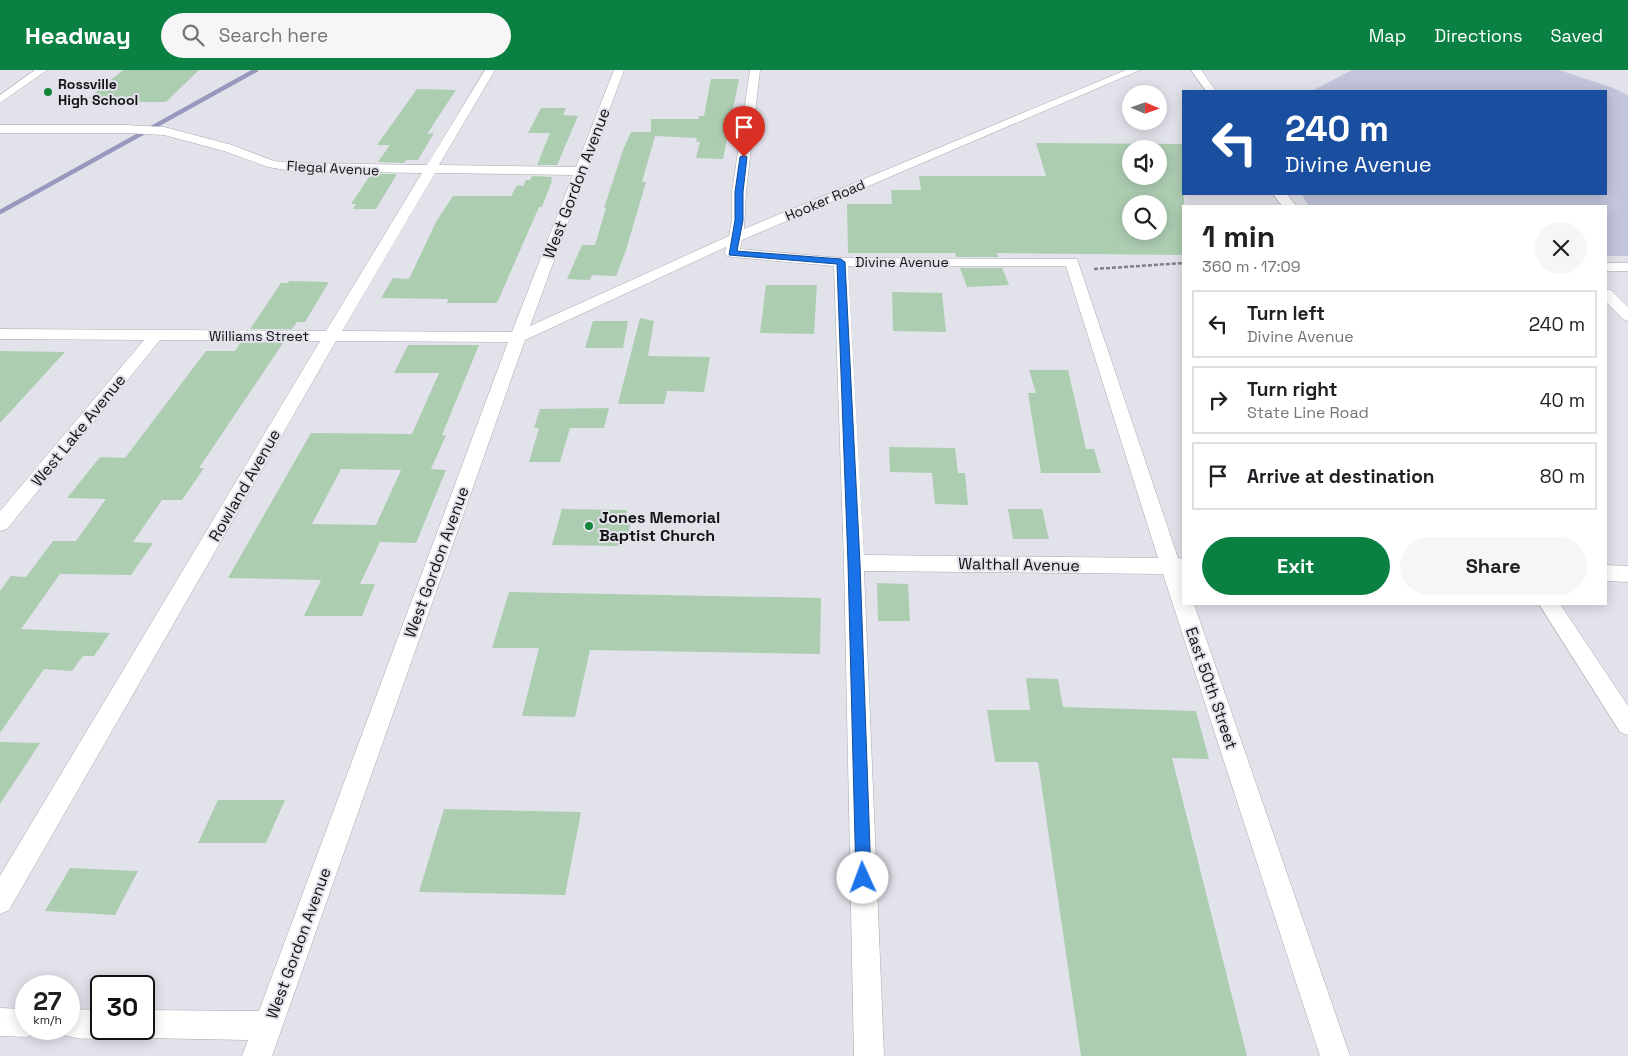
<!DOCTYPE html>
<meta charset="utf-8">
<style>
:root{--surface:#fff;--page:#f6f6f6;--text:#202124;--muted:#757577;--line:#e0e0e0;--accent:#0b8043}
body{margin:0;font-family:"Space Grotesk",sans-serif;background:var(--page);color:var(--text);height:100vh;display:flex;flex-direction:column;font-size:19px;white-space:nowrap}
*{box-sizing:border-box;margin:0}
p{font-size:16px;color:var(--muted)}
.icon{flex:none;width:28px;height:28px;fill:none;stroke:currentColor;stroke-width:2;stroke-linecap:round;stroke-linejoin:round}
.map{position:relative;flex:1;overflow:hidden}
.side{position:absolute;left:1182px;top:135px;width:425px;height:400px;display:flex;flex-direction:column;background:var(--surface);border-radius:0px;box-shadow:0 2px 12px #0003}
.side>*{flex:none}
.guide{position:absolute;left:1182px;top:20px;width:425px;height:105px;border-radius:0px;box-shadow:0 2px 12px #0003;background:#1a4fa0;color:#fff;overflow:hidden}
.needle{width:32px;rotate:92deg}
.buttons{position:absolute;left:1122px;top:15px;display:grid;gap:10px}
.buttons a{display:grid;place-items:center;width:45px;height:45px;border-radius:50%;background:var(--surface);box-shadow:0 2px 12px #0003;font-size:25px}
.speed{position:absolute;left:15px;top:905px;display:flex;gap:10px;font-size:25px;font-weight:700;text-align:center}
.speed>*{display:grid;place-content:center;width:65px;height:65px;border-radius:50%;background:var(--surface);box-shadow:0 2px 12px #0003;line-height:1}
.speed small{font-size:12px;font-weight:400}
.speed .limit{border:2px solid #111;border-radius:8px;background:#fff;color:#111}
.pin{position:absolute;display:grid;place-items:center;width:42px;height:42px;color:#fff;margin:-51px -21px;border-radius:50% 50% 50% 0;rotate:-45deg;box-shadow:0 0 5px #0007}
.pin .icon{rotate:45deg}
.me{position:absolute;width:55px;margin:-28px;rotate:358deg;stroke-linejoin:round;filter:drop-shadow(0 0 4px #0008)}
.turn{display:flex;align-items:center;gap:18px;height:105px;padding:0 20px;font-size:22px}
.turn .icon{width:65px;height:65px;stroke-width:2.5}
.turn b{display:block;font-size:35px;line-height:42px}
.round{display:grid;place-items:center;flex:none;width:52px;height:52px;border-radius:26px;background:var(--page)}
.overview{display:flex;align-items:center;justify-content:space-between;height:85px;padding:0 20px}
h1{font-size:30px;font-weight:700;line-height:38px}
.primary-button{display:flex;gap:10px;margin-top:auto;padding:10px 20px}
.primary-button a{flex:1;height:58px;border-radius:30px;background:var(--accent);color:#fff;font-size:20px;font-weight:700;line-height:58px;text-align:center}
.primary-button a+a{background:var(--page);color:var(--text)}
ul{padding:0;list-style:none}
li{display:flex;align-items:center;gap:15px;height:68px;margin:0 10px 8px;padding:0 10px;border:2px solid var(--line);border-radius:0px}
li div{flex:1}
li b{display:block;font-size:19px}
li em{font-style:normal}
header{display:flex;align-items:center;gap:30px;box-sizing:border-box;height:70px;padding:0 25px;background:var(--accent);color:#fff}
header strong{font-size:24px}
nav{display:flex;gap:28px;margin-inline-start:auto;font-size:18px}
.search{width:350px;height:45px;background:var(--page);display:flex;align-items:center;gap:12px;box-sizing:border-box;padding:0 18px;border-radius:28px;color:var(--muted);font-size:19px}
.map>svg:first-child{display:block}
</style>
<header>
<strong>Headway</strong>
<div class="search"><svg class="icon" aria-label="search" viewBox="0 0 24 24"><circle cx="10" cy="10" r="6"/><path d="M15 15l6 6"/></svg>Search here</div>
<nav><a>Map</a><a>Directions</a><a>Saved</a></nav>
</header>
<div class="map">
<svg width="1628" height="986" viewBox="0 0 1628 986">
<rect width="100%" height="100%" fill="#e1e2ea"/>
<path fill="#c2c5db" d="M1352,0H1559L1613,18L1628,25V186H1606V136H1309L1301,124H1606V21H1312Z"/>
<g fill="none" stroke-linecap="round" stroke-linejoin="round">
<path stroke="#9699bd" stroke-width="4.5" d="M0,142L256,0"/>
</g>
<g fill="#adcdb1" fill-rule="evenodd">
<path d="M123,0H199L166,32H99L104,28H89Z"/>
<path d="M711,9H739L723,89L696,88L700,72H696L697,68L655,66L642,112H646L626,180L616,206L592,205L590,210L567,209L582,175H595L606,138H604L623,80L631,62H651V49H699V46H704Z"/>
<path d="M417,19L456,20L427,64L434,63L418,90H406L404,93L378,92L390,75H377Z"/>
<path d="M541,38H566L563,45L578,46L557,95H537L550,63H528Z"/>
<path d="M1036,73L1184,74V185L997,183L998,187H956L955,183H848L847,134H892L891,120H921L919,106H1046ZM1131,79H1159V106H1131ZM1131,134H1159V161H1131Z"/>
<path d="M371,104H397L376,139H353L356,134H351Z"/>
<path d="M532,106L552,107L551,111H552L542,137H539L497,233H447L448,229L381,228L393,208L409,209L436,152L453,126H511L517,115L523,116L526,110H530Z"/>
<path d="M960,198H1002L1009,215L967,217Z"/>
<path d="M289,211L329,212L305,252H297L292,259H250L281,213H288Z"/>
<path d="M766,215H817L814,264L760,263Z"/>
<path d="M892,222L942,223L946,262L893,261Z"/>
<path d="M640,248L654,251L648,286L710,287L704,322L667,321L664,334H618Z"/>
<path d="M593,251H628L623,278H585Z"/>
<path d="M241,272L283,273L199,398H204L182,430H162L133,472L153,473L131,505L60,504L21,559L110,563L94,586H83L72,601L44,599L0,663V521L11,506L26,507L53,471H76L106,429L67,428L100,387L125,388L206,281H235Z"/>
<path d="M408,275H479L442,365H446L431,399L446,400L416,473L380,472L360,514H375L362,546H304L321,510L228,508L311,363L412,364L439,303H394ZM341,399L401,400L376,455L312,454Z"/>
<path d="M0,281L65,282L0,353Z"/>
<path d="M1029,300H1068L1086,379H1094L1101,403H1041L1028,323H1036Z"/>
<path d="M609,338L604,358H570L560,392H529L539,358H534L540,339Z"/>
<path d="M889,377L955,378L958,403H965L968,435L935,434L932,403L890,402Z"/>
<path d="M562,439L627,440L626,445H632L628,468H621L619,476L552,475Z"/>
<path d="M1008,439H1042L1049,469H1013Z"/>
<path d="M877,513L908,514L910,551H878Z"/>
<path d="M509,522L821,528L820,584L590,580L575,647L522,646L539,578H492Z"/>
<path d="M1026,608L1058,609L1063,637L1196,641L1209,689L1172,688L1247,986H1081L1038,692H995L987,640H1030Z"/>
<path d="M0,672L40,673L0,734Z"/>
<path d="M218,730H285L266,773H198Z"/>
<path d="M444,739L581,742L565,825L419,822Z"/>
<path d="M70,798L138,801L115,845L45,841Z"/>
</g>
<g fill="none" stroke-linecap="round" stroke-linejoin="round">
<g stroke="#a8a9b1" stroke-width="1">
<g id="minor">
<path d="M35,0H47L0,33V25Z"/>
<path d="M485,0H495L439,95L576,97L614,0H624L530,256L729,166L732,150V122L750,0H760L746,122L744,159L1126,0H1140L742,170L740,179L841,188L1077,189L1178,488L1184,489V534H1194L1350,986H1320L1163,504L864,501L884,986H854L844,493L834,196L732,187L727,186L725,183L726,177L525,270L272,986H242L248,970L144,968L134,964L132,959H144V940L259,941L508,272L336,271L9,840L0,844V806L320,271L160,270L7,459L0,461V441L144,270L0,269V259L326,261L422,103L292,101L268,97L224,81L164,65L125,63H0V55H125L164,57L232,75L274,91L292,93L427,95ZM435,103L573,105L512,262L342,261ZM848,196H1066L1158,488L864,485Z"/>
<path d="M1191,0H1201L1216,21H1206Z"/>
<path d="M1273,124H1287L1296,136H1282Z"/>
<rect x="1606" y="193" width="22" height="8"/>
<path d="M1606,219L1611,220L1628,237V251L1623,249L1606,232Z"/>
<path d="M1606,495L1628,496V512L1606,511Z"/>
<path d="M1539,534H1560L1628,636V665L1620,662Z"/>
<path d="M0,938L26,939V959H38L36,963L26,967L0,966Z"/>
<path d="M69,939L101,940V959H113L111,964C95,971 75,970 59,963L57,959H69Z"/>
</g>
</g>
<path stroke="#7f8085" stroke-width="2.5" stroke-dasharray="4 2" stroke-linecap="butt" d="M1094,199L1184,193"/>
<use href="#minor" fill="#fff" fill-rule="evenodd"/>
</g>
<path fill="#1a73e8" stroke="#114b97" d="M744,85L747,87L743,122V150L737,181L841,189L845,192L860,493L871,808L869,814L863,816L858,814L856,808L848,493L837,194L729,185L735,150V122L740,87Z"/>
<g fill="#14843b" stroke="#e1e2ea" stroke-width="2">
<circle cx="48" cy="22" r="5"/>
<circle cx="589" cy="456" r="5"/>
</g>
<g text-anchor="middle" stroke-width="4" stroke-linejoin="round" paint-order="stroke">
<g font-size="14" font-weight="bold" fill="#131315" stroke="#e1e2ea" text-anchor="start">
<text x="58" y="19">Rossville<tspan x="58" dy="16">High School</tspan></text>
</g>
<g font-size="14" fill="#131315" stroke="#e1e2ea">
<text transform="translate(333 98) rotate(3)" y="5">Flegal Avenue</text>
<text transform="translate(825 130) rotate(-23)" y="5">Hooker Road</text>
<text x="902" y="197">Divine Avenue</text>
<text x="259" y="271">Williams Street</text>
</g>
<g font-size="16" fill="#131315" stroke="#e1e2ea">
<text transform="translate(576 113) rotate(-69)" y="6">West Gordon Avenue</text>
<text transform="translate(78 360) rotate(-51)" y="6">West Lake Avenue</text>
<text transform="translate(244 415) rotate(-60)" y="6">Rowland Avenue</text>
<text transform="translate(436 492) rotate(-70)" y="6">West Gordon Avenue</text>
<text transform="translate(1019 494) rotate(1)" y="6">Walthall Avenue</text>
<text transform="translate(1212 618) rotate(71)" y="6">East 50th Street</text>
<text transform="translate(298 873) rotate(-70)" y="6">West Gordon Avenue</text>
</g>
<g font-size="16" font-weight="bold" fill="#131315" stroke="#e1e2ea" text-anchor="start">
<text x="599" y="453">Jones Memorial<tspan x="599" dy="18">Baptist Church</tspan></text>
</g>
</g>
</svg>
<div class="buttons">
<a><svg class="needle" viewBox="-14 -14 28 28"><path d="M0-13l5 13h-10z" fill="#e53935"/><path d="M0 13l5-13h-10z" fill="#757577"/></svg></a>
<a><svg class="icon" aria-label="sound" viewBox="0 0 24 24"><path d="M4 9h4l5-4v14l-5-4H4zM17 9q2 3 0 6"/></svg></a>
<a><svg class="icon" aria-label="search" viewBox="0 0 24 24"><circle cx="10" cy="10" r="6"/><path d="M15 15l6 6"/></svg></a>
</div>
<div class="speed"><div>27<small>km/h</small></div><div class="limit">30</div></div>
<div class="pin" style="left:744px;top:87px;background:#d93025"><svg class="icon" aria-label="arrive" viewBox="0 0 24 24"><path d="M6 21V4h12l-3 4 3 4H6"/></svg></div>
<svg class="me" style="left:863px;top:808px" viewBox="-20 -20 40 40"><circle r="19" fill="#fff"/><path d="M0-13L10 11 0 6-10 11z" fill="#1a73e8"/></svg>
<div class="guide">
<div class="turn"><svg class="icon" aria-label="left" viewBox="0 0 24 24"><path d="M17 20v-9H6M10 6l-5 5 5 5"/></svg><div><b>240 m</b>Divine Avenue</div></div>
</div>
<section class="side">
<div class="overview"><div><h1>1 min</h1><p>360 m · 17:09</p></div><a class="round"><svg class="icon" aria-label="close" viewBox="0 0 24 24"><path d="M6 6l12 12M18 6L6 18"/></svg></a></div>
<ul>
<li><svg class="icon" aria-label="left" viewBox="0 0 24 24"><path d="M17 20v-9H6M10 6l-5 5 5 5"/></svg><div><b>Turn left</b><p>Divine Avenue</p></div><em>240 m</em></li>
<li><svg class="icon" aria-label="right" viewBox="0 0 24 24"><path d="M7 20v-9h11M14 6l5 5-5 5"/></svg><div><b>Turn right</b><p>State Line Road</p></div><em>40 m</em></li>
<li><svg class="icon" aria-label="arrive" viewBox="0 0 24 24"><path d="M6 21V4h12l-3 4 3 4H6"/></svg><div><b>Arrive at destination</b></div><em>80 m</em></li>
</ul>
<div class="primary-button"><a>Exit</a><a>Share</a></div>
</section>
</div>
